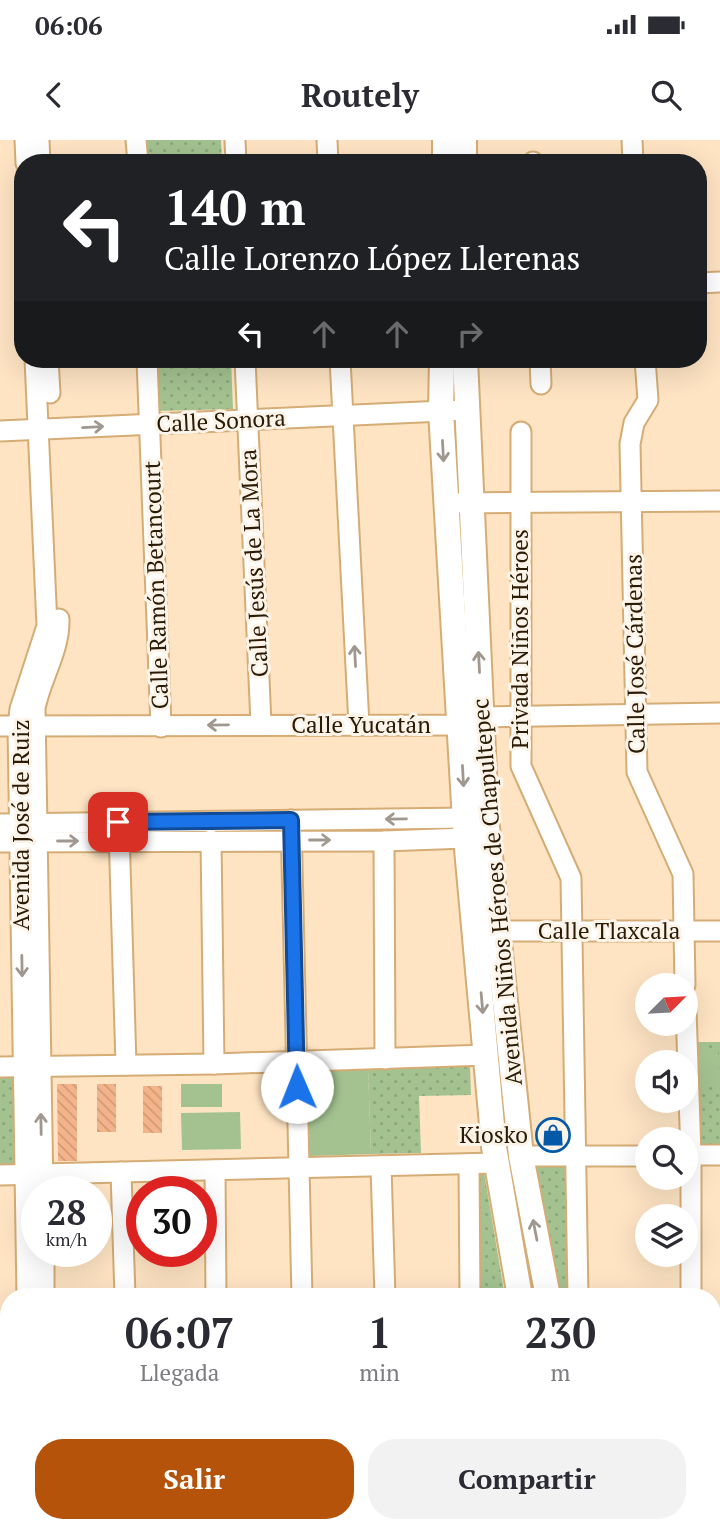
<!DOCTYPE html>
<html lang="es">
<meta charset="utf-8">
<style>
:root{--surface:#fff;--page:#f2f2f3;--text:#2b2b33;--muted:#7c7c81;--accent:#b45309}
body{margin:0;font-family:"PT Serif",serif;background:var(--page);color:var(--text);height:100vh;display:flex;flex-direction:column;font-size:26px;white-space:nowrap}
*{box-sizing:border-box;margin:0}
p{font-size:23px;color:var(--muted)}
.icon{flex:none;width:38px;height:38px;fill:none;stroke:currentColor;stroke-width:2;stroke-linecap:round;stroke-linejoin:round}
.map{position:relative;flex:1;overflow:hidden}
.sheet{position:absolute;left:0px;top:1148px;width:721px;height:245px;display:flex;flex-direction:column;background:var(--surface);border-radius:28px 28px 0 0;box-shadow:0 7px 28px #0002}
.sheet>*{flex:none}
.hud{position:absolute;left:14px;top:14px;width:693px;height:214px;border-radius:28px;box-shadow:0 7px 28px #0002;background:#202124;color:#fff;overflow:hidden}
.needle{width:46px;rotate:66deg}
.buttons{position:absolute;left:635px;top:833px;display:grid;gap:14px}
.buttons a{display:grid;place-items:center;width:63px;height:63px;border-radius:50%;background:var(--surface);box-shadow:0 7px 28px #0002;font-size:35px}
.speed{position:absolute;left:21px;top:1036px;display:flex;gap:14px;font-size:35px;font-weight:700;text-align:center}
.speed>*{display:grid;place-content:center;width:91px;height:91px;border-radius:50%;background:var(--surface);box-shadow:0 7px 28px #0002;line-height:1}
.speed small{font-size:18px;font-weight:400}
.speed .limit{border:10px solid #d22;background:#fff;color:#111}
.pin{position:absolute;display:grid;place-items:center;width:60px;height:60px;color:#fff;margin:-30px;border-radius:14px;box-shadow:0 4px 10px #0006}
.me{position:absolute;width:77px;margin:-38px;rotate:359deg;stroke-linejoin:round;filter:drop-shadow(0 0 5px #0008)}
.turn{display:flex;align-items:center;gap:24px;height:147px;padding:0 35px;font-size:32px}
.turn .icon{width:91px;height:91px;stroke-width:2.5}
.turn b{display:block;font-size:49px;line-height:60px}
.lanes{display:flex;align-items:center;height:66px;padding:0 35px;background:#0003;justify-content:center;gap:35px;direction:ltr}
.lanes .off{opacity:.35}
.eta{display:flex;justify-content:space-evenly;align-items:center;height:119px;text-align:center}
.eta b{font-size:42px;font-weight:700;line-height:49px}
.cta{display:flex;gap:14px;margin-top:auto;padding:14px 35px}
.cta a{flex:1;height:80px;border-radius:28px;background:var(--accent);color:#fff;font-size:28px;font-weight:700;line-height:80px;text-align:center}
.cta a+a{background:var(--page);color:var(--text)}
.status{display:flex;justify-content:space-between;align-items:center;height:49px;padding:0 35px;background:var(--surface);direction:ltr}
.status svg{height:19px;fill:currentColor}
header{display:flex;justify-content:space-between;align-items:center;height:91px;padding:0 35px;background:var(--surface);font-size:32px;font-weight:700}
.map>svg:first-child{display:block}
</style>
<div class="status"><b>06:06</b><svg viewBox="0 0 49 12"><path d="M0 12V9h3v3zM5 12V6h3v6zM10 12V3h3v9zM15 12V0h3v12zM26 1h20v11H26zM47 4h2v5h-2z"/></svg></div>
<header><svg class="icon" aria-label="back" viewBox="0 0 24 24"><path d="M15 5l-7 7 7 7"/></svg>Routely<svg class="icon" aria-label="search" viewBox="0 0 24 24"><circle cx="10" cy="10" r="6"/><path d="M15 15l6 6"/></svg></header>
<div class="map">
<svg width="720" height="1393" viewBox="0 0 720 1393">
<defs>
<pattern id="green-dots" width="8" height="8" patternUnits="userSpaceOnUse" patternTransform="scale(1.75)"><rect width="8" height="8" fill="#a3c290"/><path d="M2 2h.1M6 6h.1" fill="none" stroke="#8ca67b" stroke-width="1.8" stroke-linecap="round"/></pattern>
<pattern id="building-back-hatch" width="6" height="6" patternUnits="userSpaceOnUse" patternTransform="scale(1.75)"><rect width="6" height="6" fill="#f4b48b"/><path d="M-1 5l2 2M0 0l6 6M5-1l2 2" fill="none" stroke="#d19a76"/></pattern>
</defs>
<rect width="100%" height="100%" fill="#fee4c3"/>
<g fill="url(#green-dots)">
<path d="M143,0H221L222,23H144Z"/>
<path d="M153,219H231L233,269L155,271Z"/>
<path d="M695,902H720V1005H697Z"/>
<path d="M470,926L471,955L419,956L421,1013L371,1014L368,929Z"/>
<path d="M15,931L17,1027H0V932Z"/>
<path d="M529,1020H565L569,1157H555Z"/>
<path d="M475,1032H484L505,1157H477Z"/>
</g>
<g fill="#a3c290">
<path d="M699,911H718L719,943H699Z"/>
<path d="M368,929L371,1014L310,1016L307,931Z"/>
<rect x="181" y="944" width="41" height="23"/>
<path d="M240,972L241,1009L182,1010L181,973Z"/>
</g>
<g fill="url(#building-back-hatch)">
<path d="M57,944H77V1021H58Z"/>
<rect x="97" y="944" width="19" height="48"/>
<rect x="143" y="946" width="19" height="47"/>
<rect x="541" y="985" width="22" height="19"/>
</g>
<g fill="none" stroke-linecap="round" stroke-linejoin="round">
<g stroke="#d5ac75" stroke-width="23">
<g id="minor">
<path d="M25,0L26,23"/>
<path d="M39,0L40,23"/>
<path d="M136,0L138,23"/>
<path d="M235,0L236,23"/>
<path d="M327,0L328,23"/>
<path d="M632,0L633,23"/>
<path d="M533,22V23"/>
<path d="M698,143L720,142"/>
<path d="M48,219L50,253"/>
<path d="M147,219L161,587"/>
<path d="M245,219L261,584"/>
<path d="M340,219L359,585"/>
<path d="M540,219L541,244"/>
<path d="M645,219L648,260L634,283L630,304L637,632L683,734L685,845"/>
<path d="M0,291L466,270"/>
<path d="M521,292V626L571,738L578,1157"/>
<path d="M458,363L720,361"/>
<path d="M0,586L460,585L481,577L720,573"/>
<path d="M291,680L302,1157"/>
<path d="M0,684L465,678"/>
<path d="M119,690L126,925"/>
<path d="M211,700L214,924"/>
<path d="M384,701L385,919"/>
<path d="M0,702L384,701L466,698"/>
<path d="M498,791H720"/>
<path d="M686,869L691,1015V1157"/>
<path d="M0,927L214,924L487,915"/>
<path d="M686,1015H720"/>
<path d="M521,1016H648"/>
<path d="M469,1024L470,1157"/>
<path d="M381,1026L385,1157"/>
<path d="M215,1030L216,1157"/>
<path d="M121,1032L125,1157"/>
<path d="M0,1035L496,1023"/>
<path d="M43,1052L35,568C41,538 60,510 59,479"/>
<path d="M44,1111V1157"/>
<path d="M27,1157L18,586L20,569L47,486L35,219"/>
<path d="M712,1338H720"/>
<path d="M30,1384V1393"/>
<path d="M48,1384L49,1393"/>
<path d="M133,1384L134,1393"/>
<path d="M691,1384V1393"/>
<path d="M162,1393L560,1389L578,1384"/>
</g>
</g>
<g stroke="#d5ac75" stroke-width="28">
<g id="major">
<path d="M445,23V0"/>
<path d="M464,23V0"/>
<path d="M442,219L441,271L466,698L494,1007L520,1157"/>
<path d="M465,219L486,677L521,1016L548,1157"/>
<path d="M559,1384L561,1393"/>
<path d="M594,1384L597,1393"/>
</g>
</g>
<use href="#minor" stroke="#fff" stroke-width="19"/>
<use href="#major" stroke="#fff" stroke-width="24"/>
</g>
<defs><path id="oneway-shaft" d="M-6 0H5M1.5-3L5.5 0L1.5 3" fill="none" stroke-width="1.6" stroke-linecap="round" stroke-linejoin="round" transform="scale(1.75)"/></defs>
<g stroke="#a0988e">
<use href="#oneway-shaft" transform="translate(93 287) rotate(-3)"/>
<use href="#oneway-shaft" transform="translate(443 311) rotate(87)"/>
<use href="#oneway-shaft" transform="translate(355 516) rotate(-93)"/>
<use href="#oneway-shaft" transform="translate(479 522) rotate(-93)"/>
<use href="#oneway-shaft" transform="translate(218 585) rotate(179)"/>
<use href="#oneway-shaft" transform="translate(463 636) rotate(87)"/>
<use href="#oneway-shaft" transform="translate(396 679) rotate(179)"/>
<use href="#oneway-shaft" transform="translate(320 700)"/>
<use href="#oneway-shaft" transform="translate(68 701)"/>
<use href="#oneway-shaft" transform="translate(22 826) rotate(89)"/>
<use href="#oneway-shaft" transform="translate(482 863) rotate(85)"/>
<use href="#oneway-shaft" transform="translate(41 984) rotate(-91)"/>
<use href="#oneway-shaft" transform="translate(535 1090) rotate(-101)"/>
</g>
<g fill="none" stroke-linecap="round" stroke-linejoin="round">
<g stroke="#114b97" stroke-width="18">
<path id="route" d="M118,682L291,680L297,947"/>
</g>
<use href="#route" stroke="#1a73e8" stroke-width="12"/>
</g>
<defs>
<g id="shop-ring" transform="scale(1.75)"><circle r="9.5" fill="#fdf4e9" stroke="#045aa8" stroke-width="1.5"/><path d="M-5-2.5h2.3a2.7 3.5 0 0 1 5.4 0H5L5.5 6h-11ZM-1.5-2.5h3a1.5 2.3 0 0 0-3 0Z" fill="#045aa8"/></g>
</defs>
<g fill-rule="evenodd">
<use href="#shop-ring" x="553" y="995"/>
</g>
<g text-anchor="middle" stroke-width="6" stroke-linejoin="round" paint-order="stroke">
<g font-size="23" fill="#2b1b05" stroke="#fdf4e9">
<text transform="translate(221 281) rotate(-3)" y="8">Calle Sonora</text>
<text transform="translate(254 423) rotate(-93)" y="8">Calle Jesús de La Mora</text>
<text transform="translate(156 445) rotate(-92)" y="8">Calle Ramón Betancourt</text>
<text transform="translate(520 499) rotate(-90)" y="8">Privada Niños Héroes</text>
<text transform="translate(635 514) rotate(-91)" y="8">Calle José Cárdenas</text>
<text x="361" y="593">Calle Yucatán</text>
<text transform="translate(21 685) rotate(-90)" y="8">Avenida José de Ruiz</text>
<text transform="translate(497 752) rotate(-95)" y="8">Avenida Niños Héroes de Chapultepec</text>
<text x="609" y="799">Calle Tlaxcala</text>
</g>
<g font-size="23" fill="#2b1b05" stroke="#fdf4e9" text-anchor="end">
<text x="528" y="1003">Kiosko</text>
</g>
</g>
</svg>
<div class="buttons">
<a><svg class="needle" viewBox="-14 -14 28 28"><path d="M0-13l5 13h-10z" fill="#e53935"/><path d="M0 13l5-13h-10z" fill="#7c7c81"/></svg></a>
<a><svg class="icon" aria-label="sound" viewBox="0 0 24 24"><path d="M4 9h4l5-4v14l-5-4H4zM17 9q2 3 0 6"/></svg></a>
<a><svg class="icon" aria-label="search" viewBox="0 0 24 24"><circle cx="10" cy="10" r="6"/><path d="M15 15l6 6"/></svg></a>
<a><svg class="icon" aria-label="layers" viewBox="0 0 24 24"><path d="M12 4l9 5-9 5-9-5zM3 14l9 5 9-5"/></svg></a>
</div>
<div class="speed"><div>28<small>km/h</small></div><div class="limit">30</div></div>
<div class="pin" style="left:118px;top:682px;background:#d93025"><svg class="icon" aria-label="arrive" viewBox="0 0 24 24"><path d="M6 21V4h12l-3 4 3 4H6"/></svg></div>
<svg class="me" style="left:297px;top:947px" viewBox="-20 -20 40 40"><circle r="19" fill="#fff"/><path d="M0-13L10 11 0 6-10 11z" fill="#1a73e8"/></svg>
<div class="hud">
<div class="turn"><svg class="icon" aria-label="left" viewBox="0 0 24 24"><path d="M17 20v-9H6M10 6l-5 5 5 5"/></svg><div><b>140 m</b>Calle Lorenzo López Llerenas</div></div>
<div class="lanes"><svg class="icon" aria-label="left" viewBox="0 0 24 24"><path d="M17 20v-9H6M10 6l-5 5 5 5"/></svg><svg class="icon off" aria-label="ahead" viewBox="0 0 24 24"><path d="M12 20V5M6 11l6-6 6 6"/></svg><svg class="icon off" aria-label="ahead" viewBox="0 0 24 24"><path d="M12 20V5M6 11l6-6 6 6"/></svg><svg class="icon off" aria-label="right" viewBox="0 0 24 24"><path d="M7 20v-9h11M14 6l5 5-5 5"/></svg></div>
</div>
<section class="sheet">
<div class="eta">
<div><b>06:07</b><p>Llegada</p></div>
<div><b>1</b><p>min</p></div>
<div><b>230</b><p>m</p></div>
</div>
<div class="cta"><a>Salir</a><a>Compartir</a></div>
</section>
</div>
